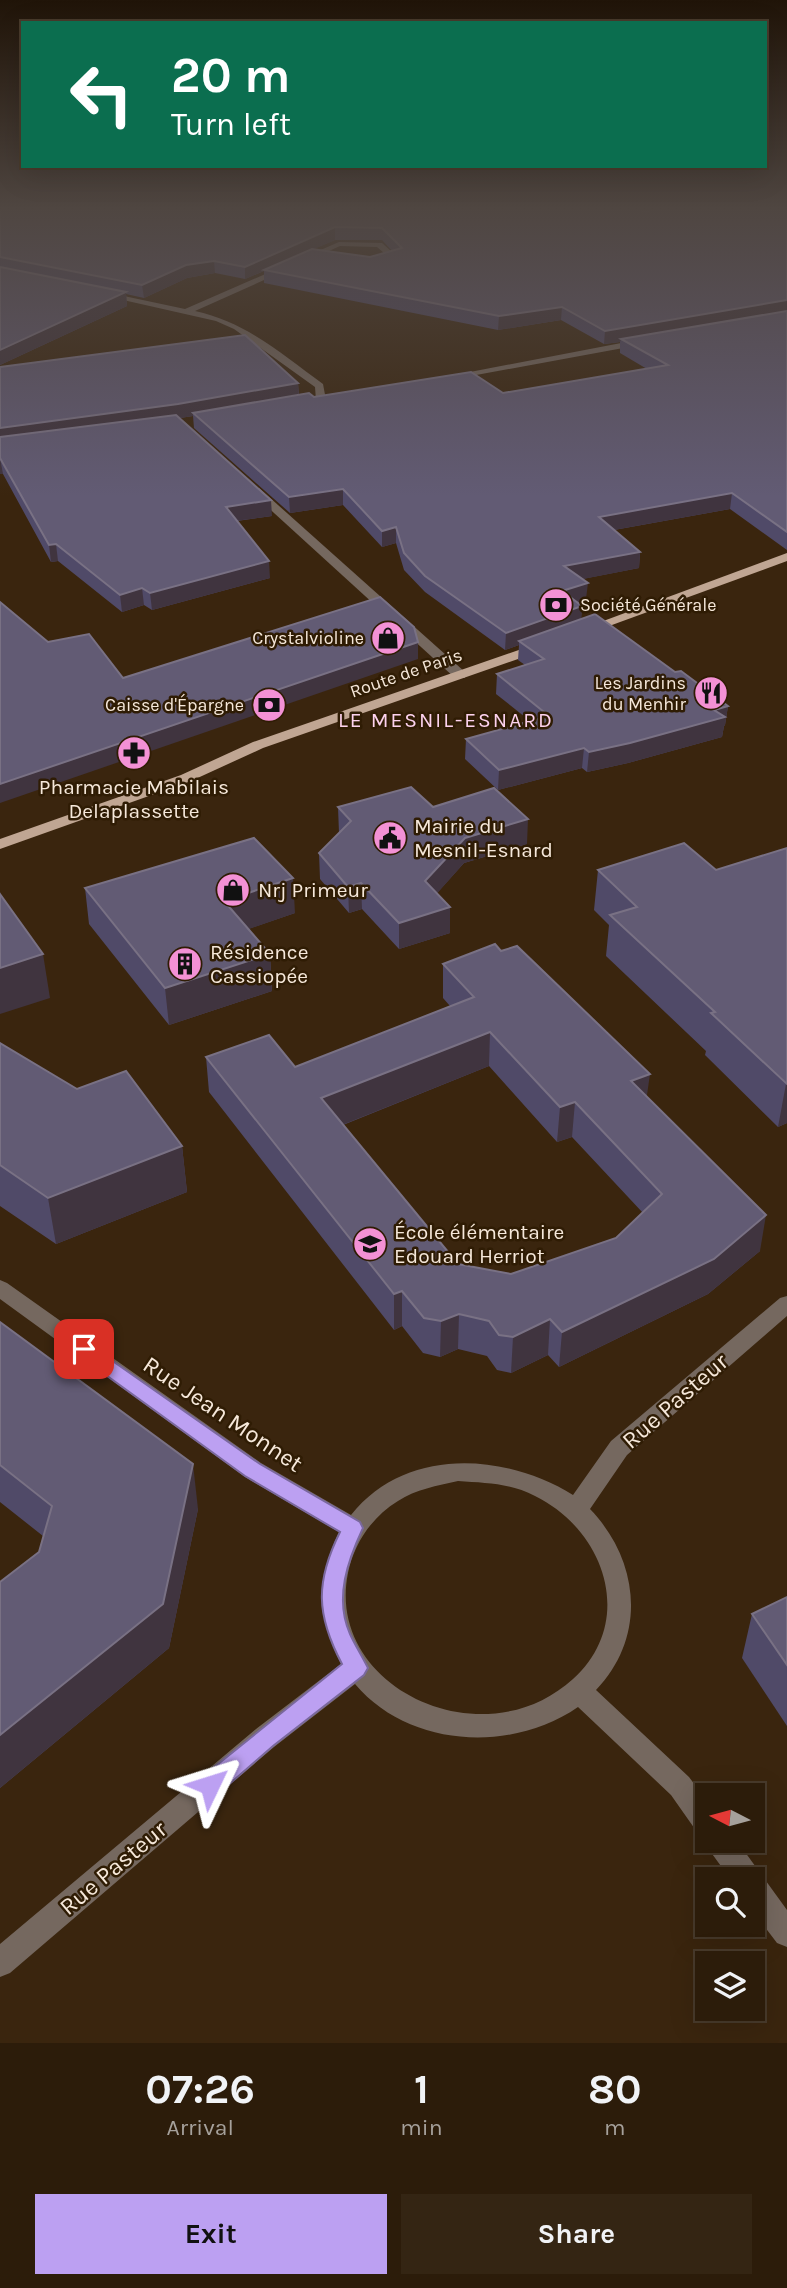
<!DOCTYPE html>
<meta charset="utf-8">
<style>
:root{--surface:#2c1c0a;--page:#342513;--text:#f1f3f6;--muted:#a6a19c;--line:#483a2b;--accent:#bca0f2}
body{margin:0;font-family:Karla,sans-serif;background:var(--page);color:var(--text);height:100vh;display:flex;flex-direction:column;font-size:26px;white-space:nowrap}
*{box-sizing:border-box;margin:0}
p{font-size:23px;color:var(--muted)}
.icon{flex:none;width:38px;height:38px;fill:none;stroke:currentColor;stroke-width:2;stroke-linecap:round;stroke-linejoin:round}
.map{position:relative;height:2043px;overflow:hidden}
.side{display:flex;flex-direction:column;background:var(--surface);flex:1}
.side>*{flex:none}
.guide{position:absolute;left:21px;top:21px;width:746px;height:147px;border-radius:0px;box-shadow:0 7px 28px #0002,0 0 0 2px var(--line);background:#0b6e4f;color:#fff;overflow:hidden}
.needle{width:46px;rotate:276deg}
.fabs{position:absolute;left:695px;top:1783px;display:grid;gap:14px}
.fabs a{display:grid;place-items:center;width:70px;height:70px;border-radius:0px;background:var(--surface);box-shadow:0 7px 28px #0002,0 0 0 2px var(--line);font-size:35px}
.pin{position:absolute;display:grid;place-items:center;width:60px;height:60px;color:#fff;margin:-30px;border-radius:14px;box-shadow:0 4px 10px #0006}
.me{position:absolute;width:77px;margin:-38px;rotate:49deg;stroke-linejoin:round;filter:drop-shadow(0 0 5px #0008)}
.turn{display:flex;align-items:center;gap:24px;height:147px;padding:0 35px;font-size:32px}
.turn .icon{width:91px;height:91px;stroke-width:2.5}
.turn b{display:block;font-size:49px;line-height:60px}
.eta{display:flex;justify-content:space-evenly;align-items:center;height:119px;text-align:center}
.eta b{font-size:42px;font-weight:700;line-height:49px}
.button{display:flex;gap:14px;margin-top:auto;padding:14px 35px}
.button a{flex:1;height:80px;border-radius:0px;background:var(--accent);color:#111;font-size:28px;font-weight:700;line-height:80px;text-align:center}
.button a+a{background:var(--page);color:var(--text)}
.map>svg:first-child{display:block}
</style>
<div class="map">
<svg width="787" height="2043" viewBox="0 0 787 2043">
<rect width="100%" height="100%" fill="#3a250e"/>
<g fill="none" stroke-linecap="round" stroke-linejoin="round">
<g fill="#75685f" fill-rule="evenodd">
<path d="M339,242L382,243L400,259L384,265L381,261L390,258L377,247L340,246L195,311C246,322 282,354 323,384L326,400L321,403L316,400L315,387L234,329L216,321L101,295L105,292L185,309Z"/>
<path d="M642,339L645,340V344L449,380L444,377Z"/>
<path d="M251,488H259L465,672V678H455L251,492Z"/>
<path d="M0,1280L7,1283L261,1463L351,1515C406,1446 505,1453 573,1495L611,1441L780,1298L787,1296V1316L627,1455L590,1509C640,1561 647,1637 596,1690L689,1777L707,1801V1836L697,1832L671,1795L578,1707C512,1753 409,1748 355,1684L274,1747L10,1973L0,1977V1944L256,1729L341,1664C317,1615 316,1581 339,1532L245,1477L0,1299ZM458,1481C486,1483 510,1483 535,1496C606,1531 636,1622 573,1679C545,1704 513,1715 476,1714C402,1711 332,1652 348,1573C354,1543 372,1517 398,1501C416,1489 437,1486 458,1481Z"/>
<path d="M707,1839L737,1841L787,1910V1947L777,1943L752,1910V1880H731L710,1851Z"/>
</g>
<g fill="#c0a693" fill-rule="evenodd">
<path d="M787,553V561L590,633L579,630Z"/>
<path d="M539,643L545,647L544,650L263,748L191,781L0,849V839L181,775L253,742Z"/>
</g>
</g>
<g fill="#504a68" fill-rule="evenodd">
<path d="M0,210H787V550L730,509L614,530L640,552L639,568L582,579L586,599L577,602L582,606L581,619L675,672L728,706L725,725L724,726L722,737L628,763L587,772L582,768L498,790L465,759L466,739L530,721L496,694L497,674L525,665L518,660L519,645L505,650L425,592L404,570L396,543L382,547L343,505L290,513L194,428L193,416L180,418L272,516L237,521L270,578L152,610L144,605L122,612L58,561L51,562L3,474H0V367L298,383L299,395L314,397L503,393L647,369L620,353V342L604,344L561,320L498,330L264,283V271L245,279L215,273L187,278L144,298L126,294L127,306L0,365ZM335,240H382L392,251L370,257L313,249Z"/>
<path d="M338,807H433L527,844L464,863L437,893L450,907V933L399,949L362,909L349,913L320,879L319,853L339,833Z"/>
<path d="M787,848V1123L778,1127L705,1055L706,1051L606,956L609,925L594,910L598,870H716Z"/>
<path d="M85,888L295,913L248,929L270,954L272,991L169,1025L89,924Z"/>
<path d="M443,964L647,1097L760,1251L708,1294L559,1367L548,1355L511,1373L497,1370L487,1356L458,1349L440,1357L423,1353L402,1326L394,1330L209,1092L206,1057L295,1067L450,1006L443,998ZM489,1066L557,1142L572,1137L643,1213L616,1238L511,1274L458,1264L343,1125Z"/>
<path d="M0,1043L77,1089L182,1146L187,1192L56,1244L0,1206Z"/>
<path d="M0,1322L198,1509L169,1648L0,1788V1582L39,1552L43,1536L0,1502Z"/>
<path d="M787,1597V1726L742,1658L752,1614Z"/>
</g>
<g fill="#40343f">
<path d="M335,227V240L245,279V267Z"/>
<path d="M214,261L215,273L187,278L144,298L142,285L186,265Z"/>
<path d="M126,292L127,306L0,365V350Z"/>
<path d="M787,300V313L621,339L620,342L604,344L605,331Z"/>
<path d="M562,307L561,320L498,330L499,316Z"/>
<path d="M298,383L299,397L193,413V416L180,418L0,444V428Z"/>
<path d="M0,458L3,474H0Z"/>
<path d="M343,489V505L290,513L289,497Z"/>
<path d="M732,493L730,509L597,533L599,517Z"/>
<path d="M271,500L272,516L227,522L226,507Z"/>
<path d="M396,527V543L382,547V531Z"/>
<path d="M56,544L58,561L51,562L49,545Z"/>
<path d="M640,552L639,568L563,583L564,566Z"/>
<path d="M269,561L270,578L152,610L150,593Z"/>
<path d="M588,583L586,599L561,607L562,591Z"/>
<path d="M142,588L144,605L122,612L120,595Z"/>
<path d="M582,606L581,623L519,641V645L505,650L506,633Z"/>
<path d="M418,642V659L0,803V784Z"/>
<path d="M728,706L725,725L724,726L722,737L628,763L587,772L589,752Z"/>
<path d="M584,748L582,768L498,790L499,770Z"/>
<path d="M528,819L527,844L464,863L425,907V881L465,838Z"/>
<path d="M293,878L295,913L226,937L224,901Z"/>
<path d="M361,883L362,909L349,913L348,887Z"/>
<path d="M450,907V933L399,949V923Z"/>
<path d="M43,954L50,998L0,1014V968Z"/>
<path d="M270,954L272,991L169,1025L165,988Z"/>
<path d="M490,1032L489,1066L322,1133L321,1098Z"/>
<path d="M650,1074L645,1109L631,1081Z"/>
<path d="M786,1084H787V1123L778,1127Z"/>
<path d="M575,1102L572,1137L557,1142L560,1107Z"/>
<path d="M182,1146L187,1192L56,1244L48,1198Z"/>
<path d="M766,1215L760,1251L708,1294L559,1367L562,1332Z"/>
<path d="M402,1291V1326L394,1330V1294Z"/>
<path d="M459,1314L458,1349L440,1357L441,1321Z"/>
<path d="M550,1319L548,1355L511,1373L513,1337Z"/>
<path d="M193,1464L198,1509L169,1648L0,1788V1735Z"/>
</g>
<g fill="#625b74" stroke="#797184" stroke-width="2" fill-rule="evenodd">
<path d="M0,210H642L644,212L651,210H787V300L605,331L562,307L499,316L264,270L312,249L370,257L402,248L382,228L335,227L245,267L214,261L186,265L142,285L0,257Z"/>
<path d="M0,267L126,292L0,350Z"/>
<path d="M787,311V532L732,493L599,517L640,552L564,566L588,583L562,591L582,606L506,633L425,576L404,553L396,527L382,531L343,489L289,497L193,413L309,393L314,397L471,372L503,393L668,365L621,339Z"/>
<path d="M245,335L298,383L178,404L0,428V367Z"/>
<path d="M176,415L271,500L226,507L269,561L150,593L142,588L120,595L56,544L49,545L0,458V437Z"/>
<path d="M380,597L414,627L418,642L0,784V602L48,642L89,634L123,678Z"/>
<path d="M595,614L675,672L681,671L728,706L714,710L725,717L630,743L589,752L584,748L499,770L466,739L549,716L497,674L544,659L519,641Z"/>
<path d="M411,787L433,807L494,788L528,819L465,838L425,881L450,907L399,923L361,883L348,887L319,853L351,821L338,807Z"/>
<path d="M254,838L293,878L224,901L270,954L165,988L85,888Z"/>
<path d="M684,843L716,870L787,848V1084L711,1013L715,1012L610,915L637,907L598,870Z"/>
<path d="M0,894L43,954L0,968Z"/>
<path d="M495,944L501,951L517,946L650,1074L631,1081L766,1215L714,1259L562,1332L550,1319L513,1337L499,1335L489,1321L459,1314L441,1321L424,1318L402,1291L394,1294L206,1057L269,1035L295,1067L474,997L443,964ZM490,1032L560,1107L575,1102L662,1194L616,1238L511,1274L458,1264L321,1098Z"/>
<path d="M0,1043L77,1089L126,1071L182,1146L48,1198L0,1165Z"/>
<path d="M0,1322L193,1464L163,1604L0,1735V1582L39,1552L52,1506L0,1465Z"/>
<path d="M787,1597V1665L752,1614Z"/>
</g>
<linearGradient id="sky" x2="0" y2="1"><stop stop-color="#201408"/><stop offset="0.42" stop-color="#4f4641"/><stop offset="1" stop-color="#4f4641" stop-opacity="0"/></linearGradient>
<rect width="787" height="496" fill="url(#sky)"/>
<path fill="#bca0f2" stroke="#7a689d" stroke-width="2" d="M84,1341L260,1464L360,1522L363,1528C348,1560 334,1598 350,1634C355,1645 362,1656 368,1668L364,1675L273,1746L219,1793L210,1797L202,1793L198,1785L202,1777L342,1664C316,1615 315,1582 340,1532L245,1476L77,1354L75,1349L77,1344Z"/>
<defs>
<g id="bank-disc" transform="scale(1.75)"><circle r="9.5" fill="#f391d5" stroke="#2f1c04"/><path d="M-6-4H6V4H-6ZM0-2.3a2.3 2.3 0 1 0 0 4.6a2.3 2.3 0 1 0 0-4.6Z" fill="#111"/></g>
<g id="shop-disc" transform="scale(1.75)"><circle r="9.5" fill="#f391d5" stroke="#2f1c04"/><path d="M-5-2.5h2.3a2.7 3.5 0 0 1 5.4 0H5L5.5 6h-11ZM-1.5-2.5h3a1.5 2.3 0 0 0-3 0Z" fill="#111"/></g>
<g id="restaurant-disc" transform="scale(1.75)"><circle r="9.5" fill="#f391d5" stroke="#2f1c04"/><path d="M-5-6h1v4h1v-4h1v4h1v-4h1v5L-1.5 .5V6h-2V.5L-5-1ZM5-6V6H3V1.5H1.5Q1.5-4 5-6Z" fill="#111"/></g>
<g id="pharmacy-disc" transform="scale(1.75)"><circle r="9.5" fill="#f391d5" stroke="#2f1c04"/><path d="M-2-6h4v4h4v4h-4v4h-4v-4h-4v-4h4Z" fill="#111"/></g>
<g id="civic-disc" transform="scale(1.75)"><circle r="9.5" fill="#f391d5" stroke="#2f1c04"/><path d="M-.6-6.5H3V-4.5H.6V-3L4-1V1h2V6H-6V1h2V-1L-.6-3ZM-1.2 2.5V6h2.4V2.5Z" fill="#111"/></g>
<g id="building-disc" transform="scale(1.75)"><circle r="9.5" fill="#f391d5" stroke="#2f1c04"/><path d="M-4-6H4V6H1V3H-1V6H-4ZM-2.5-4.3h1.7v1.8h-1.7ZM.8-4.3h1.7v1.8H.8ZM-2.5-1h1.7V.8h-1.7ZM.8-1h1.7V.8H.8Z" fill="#111"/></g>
<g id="school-disc" transform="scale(1.75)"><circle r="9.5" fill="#f391d5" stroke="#2f1c04"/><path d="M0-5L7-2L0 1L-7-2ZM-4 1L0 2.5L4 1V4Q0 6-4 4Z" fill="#111"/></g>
</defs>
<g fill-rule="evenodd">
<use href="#bank-disc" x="556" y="605"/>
<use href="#shop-disc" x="388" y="638"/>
<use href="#restaurant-disc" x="711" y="693"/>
<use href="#bank-disc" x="269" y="705"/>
<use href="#pharmacy-disc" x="134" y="753"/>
<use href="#civic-disc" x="390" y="838"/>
<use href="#shop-disc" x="233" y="890"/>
<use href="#building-disc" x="185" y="964"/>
<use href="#school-disc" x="370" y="1244"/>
</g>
<g text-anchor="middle" stroke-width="5" stroke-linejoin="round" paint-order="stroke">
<g font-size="18" fill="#f6e8da" stroke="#2f1c04" text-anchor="end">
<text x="580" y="611" text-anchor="start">Société Générale</text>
<text x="364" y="644">Crystalvioline</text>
<text x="686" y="689">Les Jardins<tspan x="686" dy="21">du Menhir</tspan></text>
<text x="244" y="711">Caisse d'Épargne</text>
</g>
<g font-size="18" fill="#f6e8da" stroke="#2f1c04">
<text transform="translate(406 673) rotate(-19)" y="6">Route de Paris</text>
</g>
<g font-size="21" letter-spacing="2" fill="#fdd2ee" stroke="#2f1c04">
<text x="446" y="727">LE MESNIL-ESNARD</text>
</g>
<g font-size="21" fill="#f6e8da" stroke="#2f1c04" text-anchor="start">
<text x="134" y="794" text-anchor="middle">Pharmacie Mabilais<tspan x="134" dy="24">Delaplassette</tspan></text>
<text x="414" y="833">Mairie du<tspan x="414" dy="24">Mesnil-Esnard</tspan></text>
<text x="258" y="897">Nrj Primeur</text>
<text x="210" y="959">Résidence<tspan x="210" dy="24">Cassiopée</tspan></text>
<text x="394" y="1239">École élémentaire<tspan x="394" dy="24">Edouard Herriot</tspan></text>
</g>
<g font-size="24" fill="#f6e8da" stroke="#2f1c04">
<text transform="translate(675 1401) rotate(-41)" y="8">Rue Pasteur</text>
<text transform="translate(223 1414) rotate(34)" y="8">Rue Jean Monnet</text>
<text transform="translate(113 1868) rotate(-40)" y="8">Rue Pasteur</text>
</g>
</g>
</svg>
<div class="fabs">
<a><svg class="needle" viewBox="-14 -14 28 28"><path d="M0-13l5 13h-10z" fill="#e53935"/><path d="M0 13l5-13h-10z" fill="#a6a19c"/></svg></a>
<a><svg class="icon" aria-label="search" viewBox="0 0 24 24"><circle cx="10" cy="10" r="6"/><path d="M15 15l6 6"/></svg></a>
<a><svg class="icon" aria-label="layers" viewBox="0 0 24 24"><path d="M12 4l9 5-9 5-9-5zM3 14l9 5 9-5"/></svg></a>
</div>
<div class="pin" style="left:84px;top:1349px;background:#d93025"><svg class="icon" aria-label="arrive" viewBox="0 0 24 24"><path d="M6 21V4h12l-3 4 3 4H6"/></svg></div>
<svg class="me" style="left:210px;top:1785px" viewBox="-20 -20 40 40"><path d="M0-17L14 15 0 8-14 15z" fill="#bca0f2" stroke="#fff" stroke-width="4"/></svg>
<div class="guide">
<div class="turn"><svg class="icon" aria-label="left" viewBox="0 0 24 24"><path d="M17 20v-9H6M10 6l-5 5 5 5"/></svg><div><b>20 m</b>Turn left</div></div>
</div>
</div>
<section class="side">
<div class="eta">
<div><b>07:26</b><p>Arrival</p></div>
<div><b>1</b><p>min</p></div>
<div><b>80</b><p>m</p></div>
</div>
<div class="button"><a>Exit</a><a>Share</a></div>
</section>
